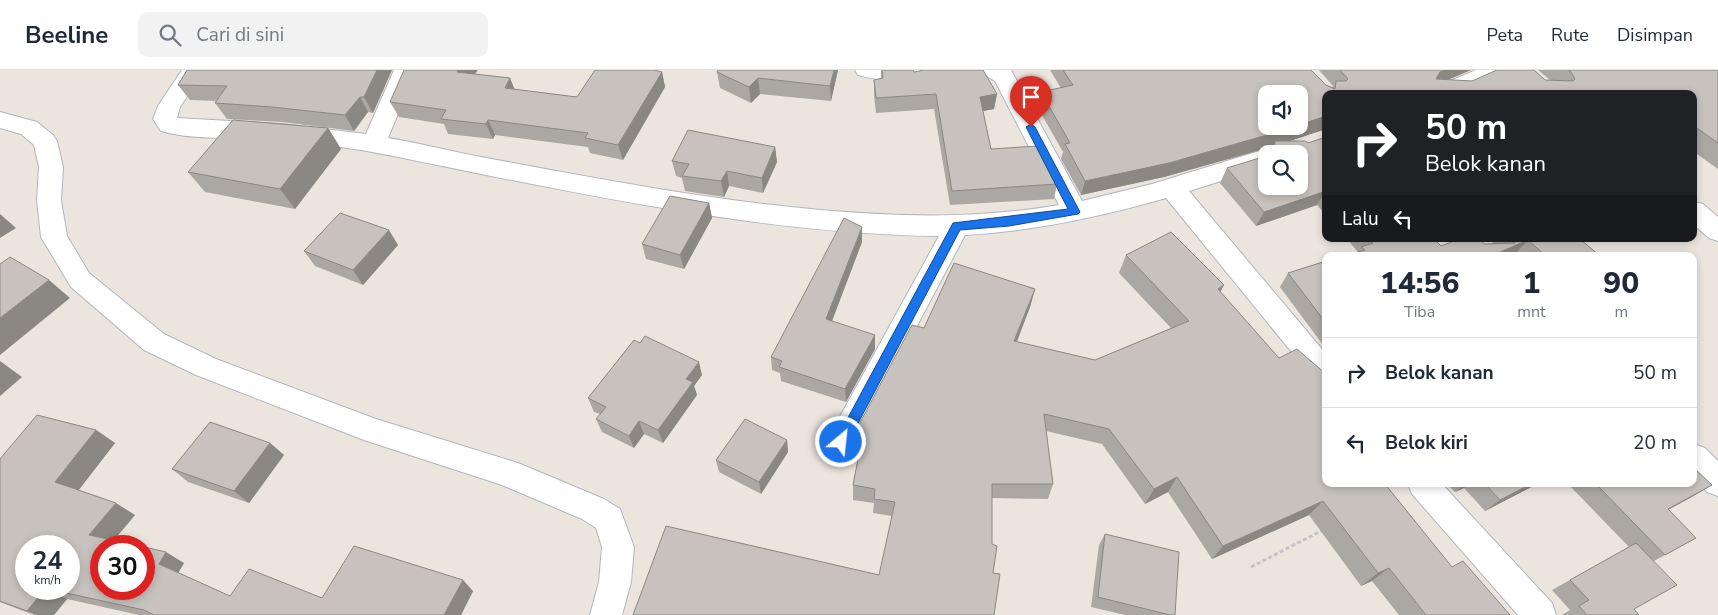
<!DOCTYPE html>
<html lang="id">
<style>
:root{--surface:#fff;--page:#f2f2f3;--text:#1f2937;--muted:#747a83;--line:#e0e1e3}
body{margin:0;font-family:"Nunito Sans",sans-serif;background:var(--page);color:var(--text);height:100vh;display:flex;flex-direction:column;font-size:19px;white-space:nowrap}
*{box-sizing:border-box;margin:0}
p{font-size:16px;color:var(--muted)}
.icon{flex:none;width:28px;height:28px;fill:none;stroke:currentColor;stroke-width:2;stroke-linecap:round;stroke-linejoin:round}
.map{position:relative;flex:1;overflow:hidden}
.panel{position:absolute;left:1322px;top:182px;width:375px;height:235px;display:flex;flex-direction:column;background:var(--surface);border-radius:10px;box-shadow:0 2px 8px #0003}
.panel>*{flex:none}
.banner{position:absolute;left:1322px;top:20px;width:375px;height:152px;border-radius:10px;box-shadow:0 2px 8px #0003;background:#202124;color:#fff;overflow:hidden}
.fabs{position:absolute;left:1258px;top:15px;display:grid;gap:10px}
.fabs a{display:grid;place-items:center;width:50px;height:50px;border-radius:10px;background:var(--surface);box-shadow:0 2px 8px #0003;font-size:25px}
.speed{position:absolute;left:15px;top:465px;display:flex;gap:10px;font-size:25px;font-weight:700;text-align:center}
.speed>*{display:grid;place-content:center;width:65px;height:65px;border-radius:50%;background:var(--surface);box-shadow:0 2px 8px #0003;line-height:1}
.speed small{font-size:12px;font-weight:400}
.speed .limit{border:8px solid #d22;background:#fff;color:#111}
.pin{position:absolute;display:grid;place-items:center;width:42px;height:42px;color:#fff;margin:-51px -21px;border-radius:50% 50% 50% 0;rotate:-45deg;box-shadow:0 0 5px #0007}
.pin .icon{rotate:45deg}
.me{position:absolute;width:55px;margin:-28px;rotate:28deg;stroke-linejoin:round;filter:drop-shadow(0 0 4px #0008)}
.turn{display:flex;align-items:center;gap:18px;height:105px;padding:0 20px;font-size:22px}
.turn .icon{width:65px;height:65px;stroke-width:2.5}
.turn b{display:block;font-size:35px;line-height:42px}
.then{display:flex;align-items:center;height:48px;padding:0 20px;background:#0003;gap:10px;font-size:19px}
.eta{display:flex;justify-content:space-evenly;align-items:center;height:85px;text-align:center}
.eta b{font-size:30px;font-weight:800;line-height:35px}
ul{padding:0;list-style:none}
li{display:flex;align-items:center;gap:15px;height:70px;padding:0 20px;border-top:1px solid var(--line)}
li div{flex:1}
li b{display:block;font-size:19px}
li em{font-style:normal}
header{display:flex;align-items:center;gap:30px;box-sizing:border-box;height:70px;padding:0 25px;background:var(--surface);border-bottom:1px solid var(--line)}
header strong{font-size:24px}
nav{display:flex;gap:28px;margin-inline-start:auto;font-size:18px}
.search{width:350px;height:45px;background:var(--page);display:flex;align-items:center;gap:12px;box-sizing:border-box;padding:0 18px;border-radius:10px;color:var(--muted);font-size:19px}
.map>svg:first-child{display:block}
</style>
<header>
<strong>Beeline</strong>
<div class="search"><svg class="icon" aria-label="search" viewBox="0 0 24 24"><circle cx="10" cy="10" r="6"/><path d="M15 15l6 6"/></svg>Cari di sini</div>
<nav><a>Peta</a><a>Rute</a><a>Disimpan</a></nav>
</header>
<div class="map">
<svg width="1718" height="545" viewBox="0 0 1718 545">
<rect width="100%" height="100%" fill="#ece5de"/>
<g fill="none" stroke-linecap="round" stroke-linejoin="round">
<g stroke="#b1b5bd" stroke-width="2">
<g id="street">
<path d="M182,0H204L180,37L177,48L282,54L366,64L394,0H416L388,68C419,73 450,81 481,87C594,108 707,130 821,140C903,147 978,149 1059,135L995,11L985,5L982,0H1011L1082,131L1152,114L1266,79L1274,82L1275,84H1266V97L1189,121L1326,284V316L1316,312L1166,128C1100,147 1034,161 965,165L851,381L841,385L831,381L826,372L939,166C785,164 632,134 481,104C441,96 401,87 361,80C327,75 293,70 259,69C227,67 192,70 161,61L153,49L158,36Z"/>
<path d="M855,0H978L975,5L967,7C932,9 893,15 858,5Z"/>
<path d="M1476,0H1508L1505,5L1461,24H1428L1431,19Z"/>
<path d="M1694,132L1703,134L1718,147V171L1709,168L1694,155Z"/>
<path d="M1694,374L1705,378L1718,391V426L1707,422L1694,407Z"/>
<path d="M1408,414H1442L1552,533L1556,545H1518L1412,424Z"/>
</g>
</g>
<g stroke="#b1b5bd" stroke-width="2">
<path id="secondary" d="M0,42L37,52L53,65L57,71L63,97L61,130L67,166L89,203L164,264L216,289L376,349L518,393L604,429L620,439L634,477L631,512L622,545H590L599,512L602,477L596,458L582,449L502,415L364,370L196,305L144,280L71,217L41,167L37,130L39,97L34,75L21,64L0,58Z"/>
</g>
<path stroke="#c4c4c4" stroke-width="3" stroke-dasharray="4 2.5" stroke-linecap="butt" d="M1251,497L1323,460"/>
<use href="#street" fill="#fff" fill-rule="evenodd"/>
<use href="#secondary" fill="#fff" fill-rule="evenodd"/>
</g>
<g fill="#aba7a3">
<path d="M187,0H392L373,43L368,42L354,61L282,52L227,49L215,33L217,31L190,30L178,15Z"/>
<path d="M718,0H838L831,31L760,24L751,33L720,18L717,2Z"/>
<path d="M881,0H913L914,2L997,24L994,39L983,41L991,79L1057,114L1054,129L950,135L934,39L876,43L874,25V10L881,8Z"/>
<path d="M1050,0H1311L1326,15L1332,18L1333,16L1319,0H1471L1448,10L1472,11L1550,10L1538,0H1718V99L1694,82V24H1326V59L1289,71L1308,73L1326,67V145L1317,135L1256,156L1220,113L1227,98L1299,84H1269L1273,77L1164,107L1081,125L1061,89L1063,82L1038,38L1041,22L1061,18Z"/>
<path d="M662,2L665,17L623,90L590,83L588,77L495,65L493,69L448,64L444,54L399,47L390,32L475,4L510,8L515,20L577,27Z"/>
<path d="M328,58L341,79L295,139L205,122L188,102Z"/>
<path d="M775,77L777,92L763,123L729,116L724,127L685,121L682,108L676,106L672,91Z"/>
<path d="M709,133L712,148L684,199L646,189L642,174Z"/>
<path d="M1347,169H1434L1441,176L1494,174L1489,169H1580L1600,186H1518L1515,184L1510,186H1344L1358,182Z"/>
<path d="M862,172L832,251L875,279L846,332L781,311L780,303L772,300L771,287Z"/>
<path d="M398,175L363,215L315,196L304,181Z"/>
<path d="M1126,185L1224,215L1220,222L1279,288L1326,414L1452,497L1510,545H1399L1372,511L1361,516L1309,445L1212,489L1168,422L1145,434L1102,374L1046,361L1053,414L1048,429L992,428L879,505L892,446L873,443L874,433L853,430V415L860,377L856,376V360L924,258L1035,219L1030,237L1017,272L1095,290L1171,258L1119,203Z"/>
<path d="M1326,191V279L1280,217L1288,203Z"/>
<path d="M702,305L694,316L697,325L663,373L644,364L634,378L602,362L596,349L600,344L594,342L588,328Z"/>
<path d="M96,360L115,373L78,420L135,445L114,470L184,493L178,503L230,526L322,528L473,521L461,545H139L67,529L54,545H34L0,532V389Z"/>
<path d="M787,370L788,382L761,424L719,402L716,390Z"/>
<path d="M270,373L284,385L249,433L188,412L172,399Z"/>
<path d="M1447,414H1537L1485,441L1464,418L1455,422Z"/>
<path d="M1560,414H1694L1712,415L1668,440L1696,468L1654,491L1634,539L1639,545H1562L1570,540L1552,520L1629,477L1568,414L1562,417Z"/>
<path d="M1105,464L1175,545H1125L1091,537L1099,475Z"/>
</g>
<g fill="#8b8884">
<path d="M377,0H392L373,43L364,27Z"/>
<path d="M458,0H478L464,18L457,2Z"/>
<path d="M834,0H838L831,31L830,16Z"/>
<path d="M1445,0H1471L1430,17L1440,2Z"/>
<path d="M662,2L665,17L623,90L618,75Z"/>
<path d="M510,8L516,24L505,18Z"/>
<path d="M758,8L760,24L751,33L749,17Z"/>
<path d="M997,24L994,39L978,42L980,27Z"/>
<path d="M360,27L368,42L354,61L345,45Z"/>
<path d="M1326,46V59L1275,76V71L1273,77L1267,78L1164,107L1081,125L1085,111L1296,56H1299V55Z"/>
<path d="M488,50L495,65L493,69L486,54Z"/>
<path d="M328,58L341,79L295,139L280,119Z"/>
<path d="M775,77L777,92L763,123L762,108Z"/>
<path d="M727,101L729,116L724,127L721,111Z"/>
<path d="M1326,120L1317,135L1256,156L1264,142Z"/>
<path d="M709,133L712,148L684,199L680,185Z"/>
<path d="M0,144L16,158L0,168Z"/>
<path d="M862,157V172L827,264L826,249Z"/>
<path d="M389,160L398,175L363,215L353,200Z"/>
<path d="M1528,170L1515,184L1510,186H1491Z"/>
<path d="M49,210L70,228L0,285V248Z"/>
<path d="M1224,215L1214,233L1218,219Z"/>
<path d="M1035,219L1030,237L1010,288L1014,271Z"/>
<path d="M875,265V279L846,332L845,319Z"/>
<path d="M0,291L22,307L0,326Z"/>
<path d="M699,292L702,305L694,316L697,325L663,373L658,360L686,309Z"/>
<path d="M639,351L644,364L634,378L629,366Z"/>
<path d="M96,360L115,373L75,425L55,412Z"/>
<path d="M787,370L788,382L761,424L759,412Z"/>
<path d="M270,373L284,385L249,433L234,421Z"/>
<path d="M1177,407L1168,422L1145,434L1154,419Z"/>
<path d="M1465,414H1470L1464,418L1455,422Z"/>
<path d="M1531,414H1537L1485,441L1500,430Z"/>
<path d="M1712,415L1692,427L1649,450L1668,439Z"/>
<path d="M1323,431L1309,445L1212,489L1223,476Z"/>
<path d="M116,433L135,445L109,476L89,465Z"/>
<path d="M166,482L184,493L177,505L159,494Z"/>
<path d="M1389,498L1372,511L1361,516L1378,503Z"/>
<path d="M463,510L473,521L461,545H444Z"/>
<path d="M45,519L67,529L54,545H37L27,541Z"/>
</g>
<g fill="#c7c2bd" stroke="#8b8884">
<path d="M187,0H377L364,27H360L345,45L272,37L215,33L227,16L178,15Z"/>
<path d="M404,0H458L457,2L510,8L505,18L577,27L595,0H654L662,2L618,75L585,68L588,63L488,50L486,54L441,49L446,40L390,32Z"/>
<path d="M718,0H834L830,16L758,8L749,17L717,2Z"/>
<path d="M882,0H913L914,2L924,0H983L997,24L980,27L991,79L1037,76L1057,114L952,121L936,24L876,28L874,10L883,8Z"/>
<path d="M1063,0H1311L1326,15L1335,19L1336,11H1346L1348,9L1340,0H1445L1440,2L1436,9L1472,11L1497,0H1534L1545,10L1573,11L1575,9L1571,2L1568,0H1718V73L1694,56V24H1326V46L1299,55V24H1266V56H1296L1274,63L1169,93L1085,111L1065,74L1070,73L1041,22L1073,15Z"/>
<path d="M233,50L328,58L280,119L188,102Z"/>
<path d="M688,60L775,77L762,108L727,101L721,111L682,106L689,94L672,91Z"/>
<path d="M1326,67V121L1264,142L1227,98L1266,86V116H1299V84H1274L1275,71H1305L1308,73Z"/>
<path d="M670,126L709,133L680,185L642,174Z"/>
<path d="M340,143L389,160L353,200L304,181Z"/>
<path d="M844,148L862,157L826,249L875,265L845,319L779,297L782,291L771,287Z"/>
<path d="M1171,162L1224,215L1218,219L1279,288L1297,279L1326,304V414H1385L1452,497L1463,491L1510,545H1426L1389,498L1378,503L1323,431L1223,476L1177,407L1154,419L1109,359L1044,344L1053,414H992V474L997,476L993,503L1000,504L994,545H633L666,456L879,505L895,432L874,429L875,419L853,415L863,363L856,360L912,255L924,258L954,193L1035,219L1014,271L1095,290L1189,251L1126,185Z"/>
<path d="M1369,169H1434L1441,176L1459,169H1480L1484,174L1515,173L1513,169H1580L1600,186H1546L1528,170L1491,186H1344L1365,180L1361,177L1373,173Z"/>
<path d="M10,187L49,210L0,248V194Z"/>
<path d="M1326,191V253L1288,203Z"/>
<path d="M645,266L699,292L686,309L693,312L658,360L639,351L629,366L596,349L606,337L588,328L634,270L640,273Z"/>
<path d="M37,345L96,360L55,412L116,433L89,465L140,476H101V519H144V477L166,482L159,494L230,526L249,499L322,528L354,476L463,510L444,545H154L144,540L48,519H69V476H26V519H45L27,541L0,531V389Z"/>
<path d="M745,349L787,370L759,412L716,390Z"/>
<path d="M210,352L270,373L234,421L172,399Z"/>
<path d="M1694,398L1712,415L1668,439L1696,468L1665,485L1596,414H1694Z"/>
<path d="M1485,414H1531L1500,430Z"/>
<path d="M1105,464L1179,482L1175,545H1170L1098,527Z"/>
<path d="M1636,473L1677,515L1634,539L1639,545H1587L1579,536L1589,530L1570,510Z"/>
</g>
<path fill="#1a73e8" stroke="#114b97" d="M1031,54L1035,57L1080,142L1078,144L1009,156L960,160L846,376L841,377L837,376L835,372L837,368L953,153L1068,139L1026,57Z"/>
</svg>
<div class="fabs">
<a><svg class="icon" aria-label="sound" viewBox="0 0 24 24"><path d="M4 9h4l5-4v14l-5-4H4zM17 9q2 3 0 6"/></svg></a>
<a><svg class="icon" aria-label="search" viewBox="0 0 24 24"><circle cx="10" cy="10" r="6"/><path d="M15 15l6 6"/></svg></a>
</div>
<div class="speed"><div>24<small>km/h</small></div><div class="limit">30</div></div>
<div class="pin" style="left:1031px;top:57px;background:#d93025"><svg class="icon" aria-label="arrive" viewBox="0 0 24 24"><path d="M6 21V4h12l-3 4 3 4H6"/></svg></div>
<svg class="me" style="left:841px;top:372px" viewBox="-20 -20 40 40"><circle r="17" fill="#1a73e8" stroke="#fff" stroke-width="3"/><path d="M0-11L8 9 0 5-8 9z" fill="#fff"/></svg>
<div class="banner">
<div class="turn"><svg class="icon" aria-label="right" viewBox="0 0 24 24"><path d="M7 20v-9h11M14 6l5 5-5 5"/></svg><div><b>50 m</b>Belok kanan</div></div>
<div class="then">Lalu<svg class="icon" aria-label="left" viewBox="0 0 24 24"><path d="M17 20v-9H6M10 6l-5 5 5 5"/></svg></div>
</div>
<section class="panel">
<div class="eta">
<div><b>14:56</b><p>Tiba</p></div>
<div><b>1</b><p>mnt</p></div>
<div><b>90</b><p>m</p></div>
</div>
<ul>
<li><svg class="icon" aria-label="right" viewBox="0 0 24 24"><path d="M7 20v-9h11M14 6l5 5-5 5"/></svg><div><b>Belok kanan</b></div><em>50 m</em></li>
<li><svg class="icon" aria-label="left" viewBox="0 0 24 24"><path d="M17 20v-9H6M10 6l-5 5 5 5"/></svg><div><b>Belok kiri</b></div><em>20 m</em></li>
</ul>
</section>
</div>
